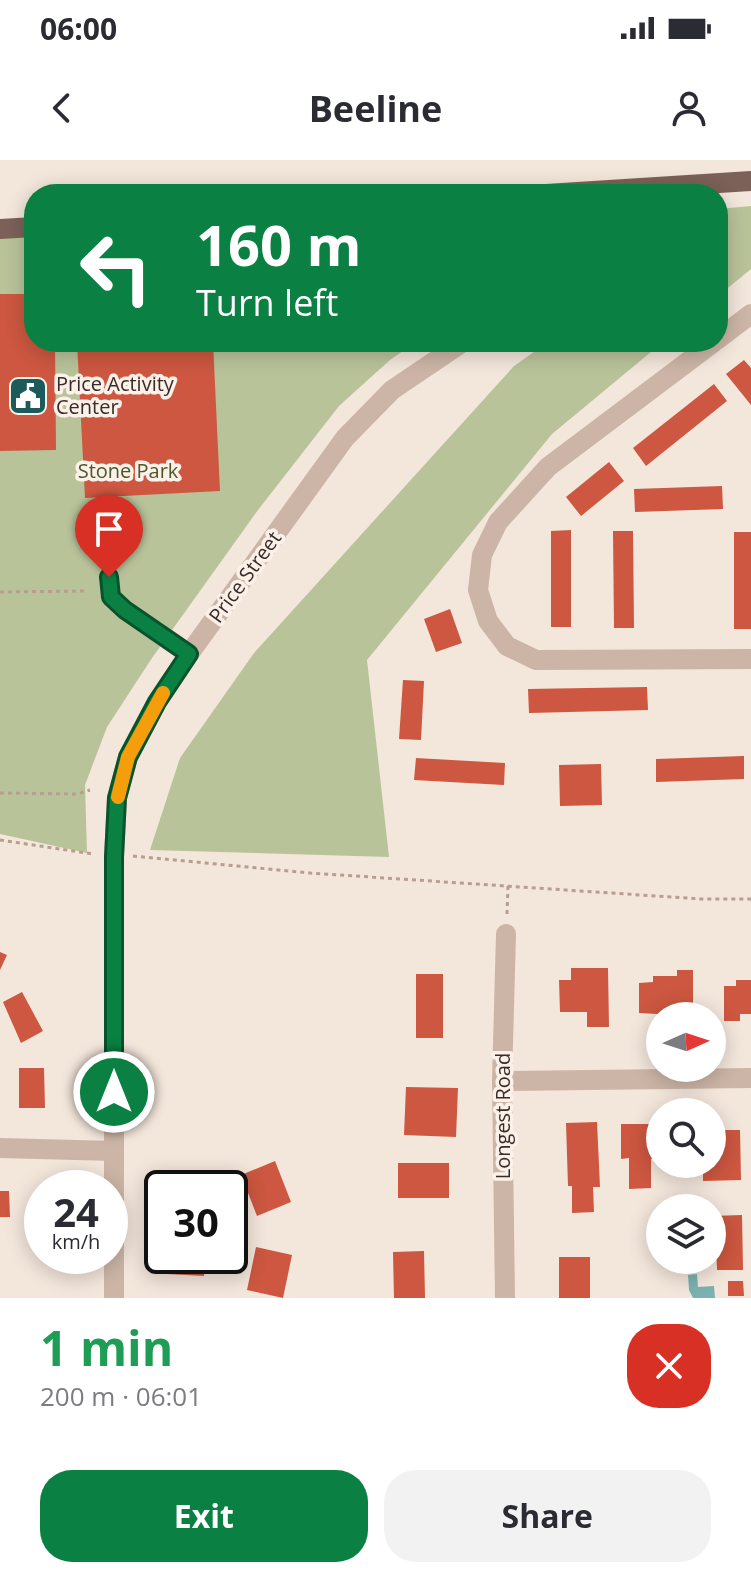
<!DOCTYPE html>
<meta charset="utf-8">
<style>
:root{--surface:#fff;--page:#f2f2f3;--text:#2b2b33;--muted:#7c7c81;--accent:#0b8043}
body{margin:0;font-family:"Open Sans",sans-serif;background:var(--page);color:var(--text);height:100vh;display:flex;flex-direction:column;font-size:30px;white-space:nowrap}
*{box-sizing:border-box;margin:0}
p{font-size:26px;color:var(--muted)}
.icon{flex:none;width:44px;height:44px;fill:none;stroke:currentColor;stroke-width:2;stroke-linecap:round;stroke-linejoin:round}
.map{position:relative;height:1138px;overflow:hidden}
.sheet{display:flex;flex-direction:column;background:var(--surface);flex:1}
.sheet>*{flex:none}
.guide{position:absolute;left:24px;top:24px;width:704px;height:168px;border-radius:32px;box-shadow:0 4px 20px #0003;background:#0b8043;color:#fff;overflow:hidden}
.needle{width:52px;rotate:87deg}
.fabs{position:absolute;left:646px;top:842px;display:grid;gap:16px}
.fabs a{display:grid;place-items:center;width:80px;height:80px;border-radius:50%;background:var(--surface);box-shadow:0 4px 20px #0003;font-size:40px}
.speed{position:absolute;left:24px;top:1010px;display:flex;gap:16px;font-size:40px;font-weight:700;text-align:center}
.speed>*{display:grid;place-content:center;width:104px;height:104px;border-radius:50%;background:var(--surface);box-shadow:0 4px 20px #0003;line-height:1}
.speed small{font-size:20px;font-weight:400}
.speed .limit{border:4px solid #111;border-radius:12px;background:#fff;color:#111}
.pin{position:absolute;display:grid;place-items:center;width:68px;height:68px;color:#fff;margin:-82px -34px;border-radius:50% 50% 50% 0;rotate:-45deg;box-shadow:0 0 8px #0007}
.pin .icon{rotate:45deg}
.me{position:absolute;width:88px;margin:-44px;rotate:0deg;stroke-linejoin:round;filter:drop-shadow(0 0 6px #0008)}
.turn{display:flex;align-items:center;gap:28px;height:168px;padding:0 40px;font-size:36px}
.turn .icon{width:104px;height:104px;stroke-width:2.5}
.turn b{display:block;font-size:56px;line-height:68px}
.round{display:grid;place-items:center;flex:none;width:84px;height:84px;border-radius:32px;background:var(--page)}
.headline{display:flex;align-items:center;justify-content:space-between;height:136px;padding:0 40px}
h1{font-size:48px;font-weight:700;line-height:60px;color:#1e9e55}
.cta{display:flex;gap:16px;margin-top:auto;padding:16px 40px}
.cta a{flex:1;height:92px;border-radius:32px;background:var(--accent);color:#fff;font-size:32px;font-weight:700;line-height:92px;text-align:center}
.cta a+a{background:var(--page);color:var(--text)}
.status{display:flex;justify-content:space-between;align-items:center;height:56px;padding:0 40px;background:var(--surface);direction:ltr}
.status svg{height:22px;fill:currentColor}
header{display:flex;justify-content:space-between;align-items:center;height:104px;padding:0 40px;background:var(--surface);font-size:36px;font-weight:700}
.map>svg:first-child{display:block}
</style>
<div class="status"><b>06:00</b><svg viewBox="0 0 49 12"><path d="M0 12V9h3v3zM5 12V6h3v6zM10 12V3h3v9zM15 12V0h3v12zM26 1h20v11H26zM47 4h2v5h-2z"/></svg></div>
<header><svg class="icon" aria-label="back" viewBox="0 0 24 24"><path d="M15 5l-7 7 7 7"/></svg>Beeline<svg class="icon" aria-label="person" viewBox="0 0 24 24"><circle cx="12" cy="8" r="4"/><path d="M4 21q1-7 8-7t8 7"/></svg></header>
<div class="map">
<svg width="751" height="1138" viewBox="0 0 751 1138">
<rect width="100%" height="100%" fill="#f3e6db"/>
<g fill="#b9c39a">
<path d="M751,46V109L718,136V49Z"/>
<path d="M34,68V182H416L390,200L339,246L258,350L152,498L107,567L85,625L87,693L0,674V71Z"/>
<path d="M548,182H663L552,274L367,500L389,697L150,690L180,598L254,493L514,206Z"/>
</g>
<path fill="#79b2b0" d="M697,1114L698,1127L714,1126L715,1138H693L689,1130L688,1115Z"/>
<g fill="#cd5740">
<path d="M0,134H34V182H55L56,290L0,291Z"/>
<path d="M77,182H213L220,331L85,338Z"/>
<path d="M744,200L751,208V245L726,214Z"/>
<path d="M714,224L727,241L646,306L633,288Z"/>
<path d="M609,302L624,321L581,356L566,337Z"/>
<path d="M722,326L723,349L635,352L634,329Z"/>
<path d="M571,370V467H551V371Z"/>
<path d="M613,371H633L634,468H614Z"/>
<rect x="734" y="372" width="17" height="97"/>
<path d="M450,449L462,483L436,492L424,459Z"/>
<path d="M403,520L424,521L421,580L399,579Z"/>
<path d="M647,527L648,550L529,553L528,529Z"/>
<path d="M744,596V619L656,622V599Z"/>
<path d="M416,598L505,603L504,625L414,620Z"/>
<path d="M601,604L602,645L560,646L559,605Z"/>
<path d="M0,792L7,795L0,810Z"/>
<path d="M571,808H608L609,867H587V852H560L559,820H571Z"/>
<path d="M677,810H693V856L639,853V823L653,822V816H677Z"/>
<rect x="416" y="814" width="27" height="64"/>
<path d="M736,820H751V854H740V861H724V826H736Z"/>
<path d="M22,832L43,871L21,883L3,842Z"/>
<path d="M19,908H44L45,948H19Z"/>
<path d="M406,927L458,928L456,977L404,975Z"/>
<path d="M597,962L600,1027H593L594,1052L572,1053V1026H568L566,963Z"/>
<path d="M621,964H659L660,999H651V1028L629,1029V998L621,999Z"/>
<path d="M712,970H740L741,1020L703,1021V1004H712Z"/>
<path d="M275,1001L291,1042L257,1056L241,1015Z"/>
<rect x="398" y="1003" width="51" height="35"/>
<rect x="37" y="1028" width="5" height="38"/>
<path d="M0,1031H9L10,1057H0Z"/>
<path d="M742,1055L743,1110H717L716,1086H712V1056Z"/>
<path d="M256,1087L292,1095L283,1138L247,1130Z"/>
<path d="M424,1091L425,1138H394L393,1092Z"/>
<path d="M168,1096H205L204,1116L167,1114Z"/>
<rect x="559" y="1097" width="31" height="41"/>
<path d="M728,1121H743L744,1136H728Z"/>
</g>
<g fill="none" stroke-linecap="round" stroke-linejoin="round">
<g stroke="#b89e90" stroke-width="3" stroke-dasharray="4 4" stroke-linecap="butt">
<path d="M0,432L85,431"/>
<path d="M0,633L77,634L90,630"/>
<path d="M0,680L93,694"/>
<path d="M133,696L310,713L701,739H751"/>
<path d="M507,754L508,726"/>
</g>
<g stroke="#ccb5a6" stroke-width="20">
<path d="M718,179L751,154"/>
<path d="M714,182L548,307L498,362L482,395L478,430L488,461L507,486L536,500L751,499"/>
<path d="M109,417L111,437L125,450L189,494"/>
<path d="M502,921L751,918"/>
<path d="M0,988L114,991"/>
<path d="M114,1138V697L117,638L128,597L157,542L189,494L345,278L392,230L463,182"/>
<path d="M505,1138L502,921L506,774"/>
</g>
<g stroke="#7b6158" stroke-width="20">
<path d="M546,34L751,21"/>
<path d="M0,69L34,67"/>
</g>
</g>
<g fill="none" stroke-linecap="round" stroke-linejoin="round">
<g stroke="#07532c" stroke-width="20">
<path id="route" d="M109,417L111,437L125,450L189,494L157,542L128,597L117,638L114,697V932"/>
</g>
<use href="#route" stroke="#0b8043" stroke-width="14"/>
<path stroke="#f59e0b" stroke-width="14" d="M118,637L128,597L163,533"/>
</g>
<defs>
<g id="civic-square" transform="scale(2)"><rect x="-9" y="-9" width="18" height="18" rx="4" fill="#1b5c5b" stroke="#fbf1e8"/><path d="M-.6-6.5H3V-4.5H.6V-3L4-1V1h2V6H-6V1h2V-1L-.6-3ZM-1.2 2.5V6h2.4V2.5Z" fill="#fff"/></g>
</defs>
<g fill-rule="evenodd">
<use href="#civic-square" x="28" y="236"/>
</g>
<g text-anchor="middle" stroke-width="7" stroke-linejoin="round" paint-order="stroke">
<g font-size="20" fill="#382b28" stroke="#fbf1e8" text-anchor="start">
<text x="56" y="231">Price Activity<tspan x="56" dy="23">Center</tspan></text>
</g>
<g font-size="20" fill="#4b582a" stroke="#fbf1e8">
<text x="128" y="318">Stone Park</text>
</g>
<g font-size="20" fill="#382b28" stroke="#fbf1e8">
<text transform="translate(245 417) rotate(-54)" y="7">Price Street</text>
<text transform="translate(503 956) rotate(-90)" y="7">Longest Road</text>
</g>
</g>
</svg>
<div class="fabs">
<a><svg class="needle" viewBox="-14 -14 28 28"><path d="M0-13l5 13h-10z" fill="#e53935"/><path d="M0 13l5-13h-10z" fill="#7c7c81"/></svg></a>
<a><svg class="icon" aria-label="search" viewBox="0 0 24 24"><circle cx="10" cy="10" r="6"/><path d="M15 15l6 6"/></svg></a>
<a><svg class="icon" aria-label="layers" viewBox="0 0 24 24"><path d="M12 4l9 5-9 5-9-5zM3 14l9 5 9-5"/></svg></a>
</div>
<div class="speed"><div>24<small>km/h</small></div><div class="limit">30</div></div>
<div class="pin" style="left:109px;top:417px;background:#d93025"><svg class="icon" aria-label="arrive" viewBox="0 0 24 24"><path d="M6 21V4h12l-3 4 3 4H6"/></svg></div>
<svg class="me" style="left:114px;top:932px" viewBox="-20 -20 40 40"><circle r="17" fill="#0b8043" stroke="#fff" stroke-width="3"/><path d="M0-11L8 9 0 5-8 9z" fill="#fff"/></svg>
<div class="guide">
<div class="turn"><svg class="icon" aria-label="left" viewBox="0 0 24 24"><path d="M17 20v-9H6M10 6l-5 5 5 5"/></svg><div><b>160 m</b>Turn left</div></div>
</div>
</div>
<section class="sheet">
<div class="headline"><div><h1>1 min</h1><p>200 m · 06:01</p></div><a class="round" style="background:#d93025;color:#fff"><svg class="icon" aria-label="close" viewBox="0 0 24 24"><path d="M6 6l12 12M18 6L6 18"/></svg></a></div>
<div class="cta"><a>Exit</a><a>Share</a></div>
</section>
